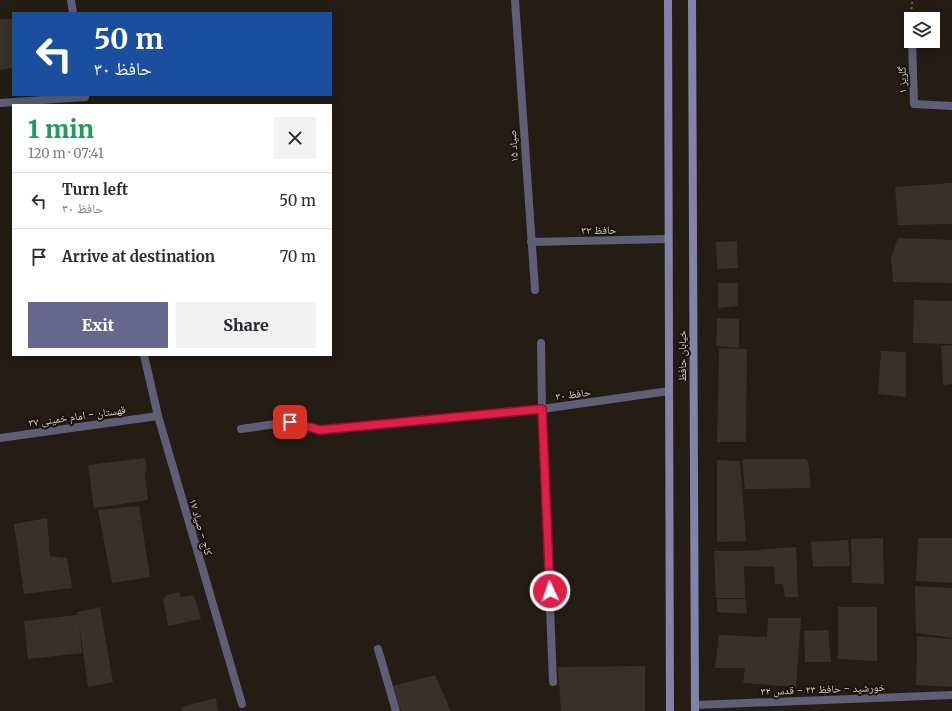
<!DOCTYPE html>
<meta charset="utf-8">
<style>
:root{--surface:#fff;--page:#f2f2f3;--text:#2b2b33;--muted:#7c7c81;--line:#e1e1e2;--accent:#67668d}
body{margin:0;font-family:Merriweather,"Noto Naskh Arabic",serif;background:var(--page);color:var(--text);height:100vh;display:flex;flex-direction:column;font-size:15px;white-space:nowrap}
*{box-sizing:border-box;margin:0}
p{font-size:13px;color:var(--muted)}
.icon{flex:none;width:22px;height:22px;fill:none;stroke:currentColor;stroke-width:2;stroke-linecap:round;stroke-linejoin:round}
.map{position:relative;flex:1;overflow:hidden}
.panel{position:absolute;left:12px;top:104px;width:320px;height:252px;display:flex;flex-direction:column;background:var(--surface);border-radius:0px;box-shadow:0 2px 10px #0003}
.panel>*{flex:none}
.top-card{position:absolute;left:12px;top:12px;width:320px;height:84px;border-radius:0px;box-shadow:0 2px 10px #0003;background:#1a4fa0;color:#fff;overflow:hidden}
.controls{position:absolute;left:904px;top:12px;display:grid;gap:8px}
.controls a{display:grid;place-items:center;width:36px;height:36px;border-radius:0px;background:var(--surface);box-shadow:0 2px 10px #0003;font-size:20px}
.pin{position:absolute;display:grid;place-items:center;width:34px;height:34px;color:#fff;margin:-17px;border-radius:8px;box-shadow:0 2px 6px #0006}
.me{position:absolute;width:44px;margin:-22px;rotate:357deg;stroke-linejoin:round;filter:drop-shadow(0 0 3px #0008)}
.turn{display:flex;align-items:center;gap:14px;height:84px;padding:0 16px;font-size:18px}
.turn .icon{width:52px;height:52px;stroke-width:2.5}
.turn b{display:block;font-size:28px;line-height:34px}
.round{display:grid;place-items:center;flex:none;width:42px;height:42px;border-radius:0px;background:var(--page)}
.head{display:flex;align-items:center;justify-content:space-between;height:68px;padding:0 16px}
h1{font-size:24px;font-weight:800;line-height:30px;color:#1e9e55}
.action{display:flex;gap:8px;margin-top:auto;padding:8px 16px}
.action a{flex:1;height:46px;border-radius:0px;background:var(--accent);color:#fff;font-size:16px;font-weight:800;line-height:46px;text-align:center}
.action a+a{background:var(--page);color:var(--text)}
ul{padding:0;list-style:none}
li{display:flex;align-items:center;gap:12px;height:56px;padding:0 16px;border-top:1px solid var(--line)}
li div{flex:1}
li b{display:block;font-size:15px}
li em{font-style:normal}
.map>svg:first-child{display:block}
</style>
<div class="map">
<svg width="952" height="711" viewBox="0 0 952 711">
<rect width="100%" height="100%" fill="#241d13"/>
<g fill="#393127">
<path d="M0,19H12L13,41V68L0,70Z"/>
<path d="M952,183V224L898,225L895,187Z"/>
<path d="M898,238L952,240V283L893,282L891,258Z"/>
<path d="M737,241L738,268L717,269L716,242Z"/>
<path d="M718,283H738V306L718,308Z"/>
<path d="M914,300L952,301V344L913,343Z"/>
<path d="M717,318L739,319V348L716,346Z"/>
<path d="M952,345V384L943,385L941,346Z"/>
<path d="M719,348L747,349L746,442H717Z"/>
<path d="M881,351L906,352V397L878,394Z"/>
<path d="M145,458L147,471L145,472L148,500L94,508L88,465Z"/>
<path d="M744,459H806L808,462L811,488L745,489L742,461Z"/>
<path d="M717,460L740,461L746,541L717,542Z"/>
<path d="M139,506L150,577L112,583L98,510Z"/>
<path d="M47,518L50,556L67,558L72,588L24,594L14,524Z"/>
<path d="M883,538L884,584L852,583L851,539Z"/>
<path d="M918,538H952V583L916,581Z"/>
<path d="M848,540L850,566L813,567L811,542Z"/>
<path d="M796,547L798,597H785L783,584H775L774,567L744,566L745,598H716L714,551H743Z"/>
<path d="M915,586L952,588V638L916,633Z"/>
<path d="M179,592L181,597L194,595L201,619L168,626L163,599L167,595Z"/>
<path d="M717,599H746L747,614L717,612Z"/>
<path d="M100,607L113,682L88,687L79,623L82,653L28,659L24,621L77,615V612Z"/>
<path d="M838,607H877V661L838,659Z"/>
<path d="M768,618H801L796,687L743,683L745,668H715L719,635L767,637Z"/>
<path d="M828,630L831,662H805L804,631Z"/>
<path d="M917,636L952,639V687L916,685Z"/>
<path d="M645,666V711H561L558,667Z"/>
<path d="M435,675L451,711H401L393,686Z"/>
<path d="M216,698L218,711H182L181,707Z"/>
</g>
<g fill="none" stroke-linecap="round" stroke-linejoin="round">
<path stroke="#666057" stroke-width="2.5" stroke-dasharray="2 3" stroke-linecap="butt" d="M911,19L912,0"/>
<g stroke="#5e5e77" stroke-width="8">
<path d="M71,0L73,13"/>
<path d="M515,0L535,290"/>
<path d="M912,41L914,104L952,106"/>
<path d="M0,103L85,97"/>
<path d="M531,242L668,239"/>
<path d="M541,343L542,409L553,682"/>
<path d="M144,355L158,416L242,704"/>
<path d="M241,429L290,422L320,430L542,409L669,391"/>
<path d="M0,438L158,416"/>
<path d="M378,649L396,711"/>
<path d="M695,705L952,695"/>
</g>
<g stroke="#8382aa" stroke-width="8">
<path d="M668,0L670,711"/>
<path d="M692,0L695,711"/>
</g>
</g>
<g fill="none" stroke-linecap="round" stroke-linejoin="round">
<g stroke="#92132f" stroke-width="10">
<path id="route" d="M290,422L320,430L542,409L550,591"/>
</g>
<use href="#route" stroke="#e11d48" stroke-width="7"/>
</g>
<g text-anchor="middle" stroke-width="4" stroke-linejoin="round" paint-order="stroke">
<g font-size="11" fill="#d7d2cb" stroke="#1b140a">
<text transform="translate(902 80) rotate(-92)" y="4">گلریز ۱</text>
<text transform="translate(513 146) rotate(-94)" y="4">صیاد ۱۵</text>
<text transform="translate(599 230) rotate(-1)" y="4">حافظ ۳۲</text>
<text transform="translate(682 356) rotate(-90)" y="4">خیابان حافظ</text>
<text transform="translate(573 394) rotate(-8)" y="4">حافظ ۳۰</text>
<text transform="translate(77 416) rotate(-8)" y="4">قهستان - امام خمینی ۳۷</text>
<text transform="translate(201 527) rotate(74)" y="4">کاج - صیاد ۱۷</text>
<text transform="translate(823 689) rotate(-2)" y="4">خورشید - حافظ ۲۳ - قدس ۳۲</text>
</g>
</g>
</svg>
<div class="controls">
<a><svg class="icon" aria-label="layers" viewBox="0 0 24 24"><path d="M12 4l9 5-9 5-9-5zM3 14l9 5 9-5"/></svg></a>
</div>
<div class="pin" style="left:290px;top:422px;background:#d93025"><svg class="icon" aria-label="arrive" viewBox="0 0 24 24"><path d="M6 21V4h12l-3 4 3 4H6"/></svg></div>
<svg class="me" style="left:550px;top:591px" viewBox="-20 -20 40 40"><circle r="17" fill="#e11d48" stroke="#fff" stroke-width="3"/><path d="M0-11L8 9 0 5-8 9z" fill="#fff"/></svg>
<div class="top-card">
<div class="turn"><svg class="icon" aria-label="left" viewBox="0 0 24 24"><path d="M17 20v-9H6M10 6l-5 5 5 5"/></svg><div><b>50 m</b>حافظ ۳۰</div></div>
</div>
<section class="panel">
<div class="head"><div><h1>1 min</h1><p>120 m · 07:41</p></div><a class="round"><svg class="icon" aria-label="close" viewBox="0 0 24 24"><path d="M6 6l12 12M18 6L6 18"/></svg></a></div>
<ul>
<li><svg class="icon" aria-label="left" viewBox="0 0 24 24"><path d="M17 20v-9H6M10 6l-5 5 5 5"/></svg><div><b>Turn left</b><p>حافظ ۳۰</p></div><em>50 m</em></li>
<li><svg class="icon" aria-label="arrive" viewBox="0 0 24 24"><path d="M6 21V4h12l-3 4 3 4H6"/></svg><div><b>Arrive at destination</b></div><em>70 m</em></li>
</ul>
<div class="action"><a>Exit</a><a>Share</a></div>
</section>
</div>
